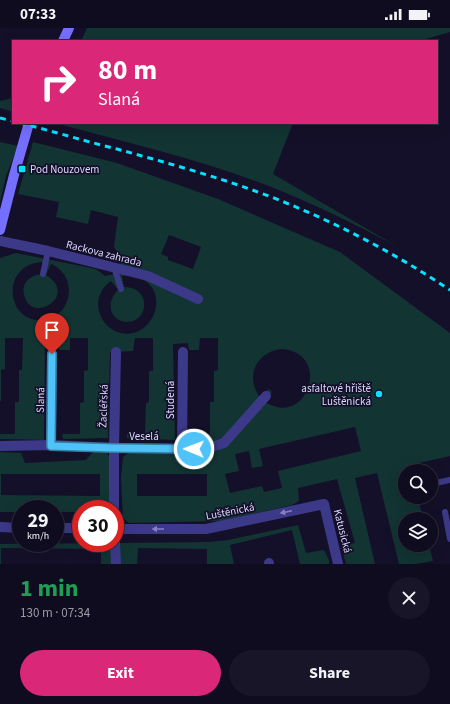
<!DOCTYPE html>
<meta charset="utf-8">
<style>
:root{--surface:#0f0c1f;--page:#181528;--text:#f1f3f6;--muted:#9b9ba4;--line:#2f2c3d;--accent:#db2777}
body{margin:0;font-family:"Source Sans 3",sans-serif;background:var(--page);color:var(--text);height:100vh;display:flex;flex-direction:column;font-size:15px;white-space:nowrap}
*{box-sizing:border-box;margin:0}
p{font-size:13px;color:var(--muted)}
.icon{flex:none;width:22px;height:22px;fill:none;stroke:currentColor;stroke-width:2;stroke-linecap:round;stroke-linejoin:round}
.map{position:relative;height:536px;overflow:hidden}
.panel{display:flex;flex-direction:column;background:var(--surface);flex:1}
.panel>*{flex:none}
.top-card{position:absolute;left:12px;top:12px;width:426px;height:84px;border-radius:0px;box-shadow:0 4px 16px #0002,0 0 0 1px var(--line);background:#db2777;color:#fff;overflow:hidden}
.tools{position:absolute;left:398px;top:436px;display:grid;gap:8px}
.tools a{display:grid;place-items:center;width:40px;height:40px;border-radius:50%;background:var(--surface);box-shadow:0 4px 16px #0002,0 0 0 1px var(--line);font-size:20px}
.speed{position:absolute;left:12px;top:472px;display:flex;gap:8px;font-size:20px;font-weight:700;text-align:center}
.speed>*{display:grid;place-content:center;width:52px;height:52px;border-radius:50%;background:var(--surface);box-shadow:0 4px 16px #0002,0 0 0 1px var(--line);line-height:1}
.speed small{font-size:10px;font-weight:400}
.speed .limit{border:6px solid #d22;background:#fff;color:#111}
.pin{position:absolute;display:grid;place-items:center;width:34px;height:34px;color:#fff;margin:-41px -17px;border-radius:50% 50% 50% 0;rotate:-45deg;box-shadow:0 0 4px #0007}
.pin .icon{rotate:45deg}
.me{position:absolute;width:44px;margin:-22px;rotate:271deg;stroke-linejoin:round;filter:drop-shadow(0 0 3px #0008)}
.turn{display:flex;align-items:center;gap:14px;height:84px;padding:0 20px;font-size:18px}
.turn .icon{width:52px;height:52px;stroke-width:2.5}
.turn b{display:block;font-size:28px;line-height:34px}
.round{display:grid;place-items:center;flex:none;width:42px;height:42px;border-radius:21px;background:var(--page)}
.head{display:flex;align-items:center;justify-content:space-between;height:68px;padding:0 20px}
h1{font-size:24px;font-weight:700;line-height:30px;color:#1e9e55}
.action{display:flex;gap:8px;margin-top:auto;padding:8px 20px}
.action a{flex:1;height:46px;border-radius:24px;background:var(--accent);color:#fff;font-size:16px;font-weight:700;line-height:46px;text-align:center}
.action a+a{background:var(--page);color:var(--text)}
.status{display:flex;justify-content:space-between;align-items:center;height:28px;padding:0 20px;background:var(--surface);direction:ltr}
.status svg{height:11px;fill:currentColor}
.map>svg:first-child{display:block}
</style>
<div class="status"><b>07:33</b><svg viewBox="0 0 49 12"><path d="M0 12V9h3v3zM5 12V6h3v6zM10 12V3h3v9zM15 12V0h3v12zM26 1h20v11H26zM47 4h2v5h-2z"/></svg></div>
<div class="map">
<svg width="450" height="536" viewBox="0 0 450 536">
<rect width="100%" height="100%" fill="#141029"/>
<g fill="#123433" fill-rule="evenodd">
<path d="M87,0H450V4L419,13H81Z"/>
<path d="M13,70V84L0,80V73Z"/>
<path d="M55,95H293L273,146L398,219C360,199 321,179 281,163C208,133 131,116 55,95Z"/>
<path d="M0,114L18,118L6,148L0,174Z"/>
<path d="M33,114L117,135L218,171L340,224L450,305V428L410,437L412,443H405V469H418L423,491H405V517H429L433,533L416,536H399L377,445L355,450L375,536H346L341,518L355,515L337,451L298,460L299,473L292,477L222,493L129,495L123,490L121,450L123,429L130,424L210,426L215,422L210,407V374H214V343L218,342V310H200L199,322H189L188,315L173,316L175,412L127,410V406H145L146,375L149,374V343H153V310H135L133,323L110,324L108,410L63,411L62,406H80V375L84,374V343L88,342V310H70V322H59L58,315L45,317L44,412L0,411V406H15V374H19V342H22L23,310H5V341L1,342V373H0V230L16,225L96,241L105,248L124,244L114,218L118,189L91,182L88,196L56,189L59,174L18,166ZM169,207L201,219L193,241L168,232V229L161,226ZM42,234V246C31,247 21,254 24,266C30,298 80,268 46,247L51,236C53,237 56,238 58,240C71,250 72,269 63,281C58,287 51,291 45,292C5,297 0,236 42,234ZM127,247C132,248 138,249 142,251C174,268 147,320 113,302C106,298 101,291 99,283C96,271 101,260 111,253L118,262C105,274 110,294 127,294C149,294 152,259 124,259L122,248ZM281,321C333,324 308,401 265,374L272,364L269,361L259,368C245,347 257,324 281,321ZM355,399L361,423L278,443L282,460L264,464L262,458L230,465L225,446L239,443L235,426L249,423L252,440L263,438L259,421ZM137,446H207V468H137Z"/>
<path d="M94,423L107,424L110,431L111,481H81V484H55V481H21V484H0V424L21,425L25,435L86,432ZM1,446H100V468L1,467Z"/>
<path d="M298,497L306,525L324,522L329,532V536H300L292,502L230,517L234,536H207V521L138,520L137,536H120V515L209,514L228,512Z"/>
<path d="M112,515V536H101V521L1,520V536H0V516Z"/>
</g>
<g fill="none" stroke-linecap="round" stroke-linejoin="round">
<g stroke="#3d3989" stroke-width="6">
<path d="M114,239L121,261"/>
<path d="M43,246L48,223"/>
<path d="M431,456L450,452"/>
<path d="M445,484L450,511"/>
</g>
<g stroke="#3d3989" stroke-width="10">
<path d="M0,213L48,223L148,248L198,271"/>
<path d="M51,417L52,326"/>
<path d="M0,418L51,417L114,420L205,421L224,415L266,368"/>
<path d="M182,420L183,324"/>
<path d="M114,481V420L116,324"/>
<path d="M0,499L21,500"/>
<path d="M55,500H81"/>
<path d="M115,501H206L324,476L338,536"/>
<path d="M115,515L116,536"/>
<path d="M269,535V536"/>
</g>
<g stroke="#746fff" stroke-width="10">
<path d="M63,13L69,0"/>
<path d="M0,202L14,147L29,95"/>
</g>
<g stroke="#04e3ff" stroke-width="3" stroke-dasharray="6 5" stroke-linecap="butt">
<path d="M0,90L13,93"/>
<path d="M20,95C52,103 84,113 117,121C171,136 226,151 279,172C339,196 396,226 450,262"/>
</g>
</g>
<defs><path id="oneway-solid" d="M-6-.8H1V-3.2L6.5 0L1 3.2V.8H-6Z"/></defs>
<g fill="#8581be">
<use href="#oneway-solid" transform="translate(286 484) rotate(168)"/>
<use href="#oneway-solid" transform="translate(158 501) rotate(180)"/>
</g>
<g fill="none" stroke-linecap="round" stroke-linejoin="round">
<g stroke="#337fa1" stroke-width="10">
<path id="route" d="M52,326L51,418L114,420L194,421"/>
</g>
<use href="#route" stroke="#4fc3f7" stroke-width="7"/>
</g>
<g fill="#04e3ff" stroke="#141029" stroke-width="1.5">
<rect x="18" y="137" width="8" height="8" rx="2"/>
<circle cx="379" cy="366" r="4"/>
</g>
<g text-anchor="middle" stroke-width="3.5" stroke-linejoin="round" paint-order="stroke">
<g font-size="11" fill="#ddd8ff" stroke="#141029" text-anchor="start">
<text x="30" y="145">Pod Nouzovem</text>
<text x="371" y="364" text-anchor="end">asfaltové hřiště<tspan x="371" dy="13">Luštěnická</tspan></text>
</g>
<g font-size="11" fill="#ddd8ff" stroke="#141029">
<text transform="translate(104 225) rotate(14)" y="4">Rackova zahrada</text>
<text transform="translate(40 372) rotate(-89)" y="4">Slaná</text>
<text transform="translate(170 372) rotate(-90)" y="4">Studená</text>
<text transform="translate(103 378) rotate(-88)" y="4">Žacléřská</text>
<text x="144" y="412">Veselá</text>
<text transform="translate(230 483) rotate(-11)" y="4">Luštěnická</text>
<text transform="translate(343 503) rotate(76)" y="4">Katusická</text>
</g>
</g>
</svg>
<div class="tools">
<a><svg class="icon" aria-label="search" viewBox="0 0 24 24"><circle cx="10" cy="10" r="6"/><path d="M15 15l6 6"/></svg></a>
<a><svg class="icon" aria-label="layers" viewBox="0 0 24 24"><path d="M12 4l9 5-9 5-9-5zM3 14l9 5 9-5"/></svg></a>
</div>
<div class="speed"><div>29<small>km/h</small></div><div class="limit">30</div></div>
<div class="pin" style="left:52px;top:326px;background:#d93025"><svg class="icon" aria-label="arrive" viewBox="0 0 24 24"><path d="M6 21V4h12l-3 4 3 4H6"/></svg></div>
<svg class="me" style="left:194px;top:421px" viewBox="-20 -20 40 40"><circle r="17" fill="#4fc3f7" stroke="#fff" stroke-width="3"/><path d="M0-11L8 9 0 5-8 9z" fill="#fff"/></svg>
<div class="top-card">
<div class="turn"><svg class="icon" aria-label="right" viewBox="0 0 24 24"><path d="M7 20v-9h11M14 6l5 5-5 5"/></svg><div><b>80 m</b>Slaná</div></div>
</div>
</div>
<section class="panel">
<div class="head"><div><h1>1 min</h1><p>130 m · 07:34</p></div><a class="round"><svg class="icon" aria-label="close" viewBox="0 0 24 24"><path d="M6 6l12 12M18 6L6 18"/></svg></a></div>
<div class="action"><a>Exit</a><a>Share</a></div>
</section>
